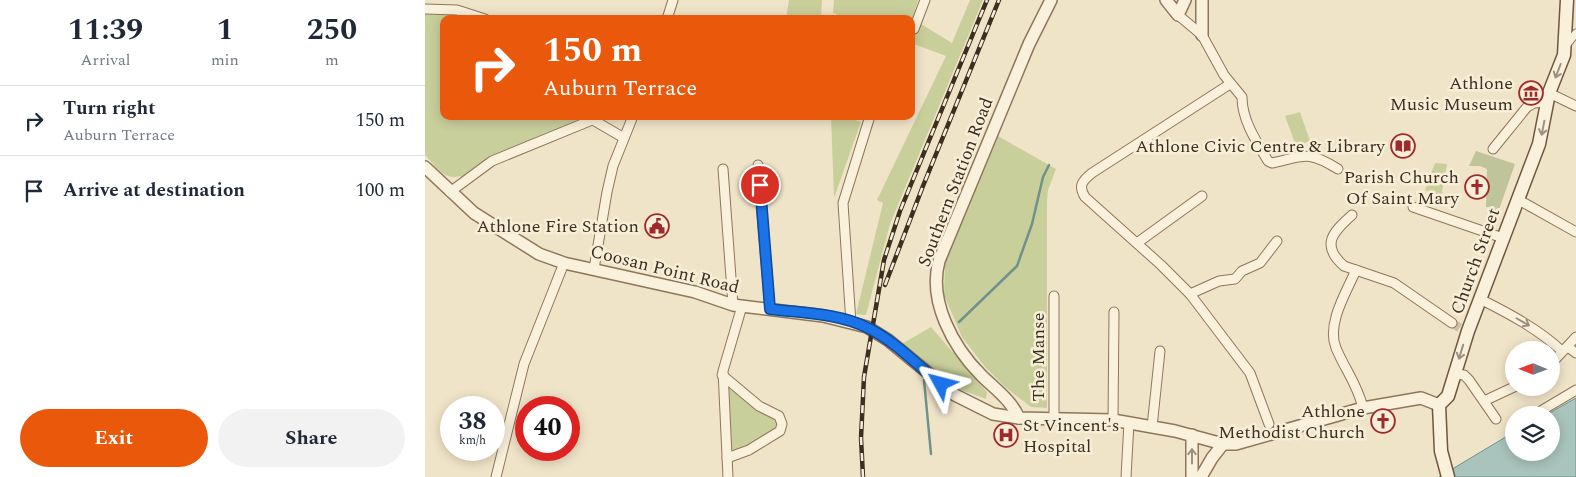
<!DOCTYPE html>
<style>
:root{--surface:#fff;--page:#f2f2f3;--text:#1f2937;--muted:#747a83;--line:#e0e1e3;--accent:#ea580c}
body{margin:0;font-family:Spectral,serif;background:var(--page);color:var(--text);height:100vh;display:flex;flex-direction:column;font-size:19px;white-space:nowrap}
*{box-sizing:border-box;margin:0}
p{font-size:16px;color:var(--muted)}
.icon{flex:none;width:28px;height:28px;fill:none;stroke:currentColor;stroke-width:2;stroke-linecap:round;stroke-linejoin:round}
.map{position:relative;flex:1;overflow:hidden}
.panel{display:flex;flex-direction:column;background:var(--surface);width:425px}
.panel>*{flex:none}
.guide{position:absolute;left:15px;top:15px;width:475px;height:105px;border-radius:10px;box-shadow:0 2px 12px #0003;background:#ea580c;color:#fff;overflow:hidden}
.needle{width:32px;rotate:271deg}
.buttons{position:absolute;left:1080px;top:341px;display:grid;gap:10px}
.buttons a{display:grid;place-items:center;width:55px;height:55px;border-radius:50%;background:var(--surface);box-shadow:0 2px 12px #0003;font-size:25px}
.speed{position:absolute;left:15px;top:396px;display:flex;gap:10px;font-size:25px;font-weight:700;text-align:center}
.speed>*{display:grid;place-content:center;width:65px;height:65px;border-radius:50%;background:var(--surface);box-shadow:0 2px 12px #0003;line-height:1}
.speed small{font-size:12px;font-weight:400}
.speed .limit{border:8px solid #d22;background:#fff;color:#111}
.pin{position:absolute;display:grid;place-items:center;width:42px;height:42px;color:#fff;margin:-21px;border:2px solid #fff;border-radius:50%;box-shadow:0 1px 5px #0007}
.me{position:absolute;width:55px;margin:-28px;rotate:308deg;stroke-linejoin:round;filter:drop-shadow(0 0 4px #0008)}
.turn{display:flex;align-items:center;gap:18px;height:105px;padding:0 20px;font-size:22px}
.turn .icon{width:65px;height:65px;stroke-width:2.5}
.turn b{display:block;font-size:35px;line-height:42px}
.eta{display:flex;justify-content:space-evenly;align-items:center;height:85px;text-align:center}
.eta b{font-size:30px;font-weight:700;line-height:35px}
.cta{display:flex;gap:10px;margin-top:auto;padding:10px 20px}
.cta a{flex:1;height:58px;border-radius:30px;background:var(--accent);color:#fff;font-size:20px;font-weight:700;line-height:58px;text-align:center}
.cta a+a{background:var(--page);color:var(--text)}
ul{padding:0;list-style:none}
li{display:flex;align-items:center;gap:15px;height:70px;padding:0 20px;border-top:1px solid var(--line)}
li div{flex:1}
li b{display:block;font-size:19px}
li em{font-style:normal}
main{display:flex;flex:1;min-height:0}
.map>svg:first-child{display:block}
</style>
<main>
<section class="panel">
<div class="eta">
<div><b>11:39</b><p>Arrival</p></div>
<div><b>1</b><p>min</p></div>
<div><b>250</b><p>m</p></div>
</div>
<ul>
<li><svg class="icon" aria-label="right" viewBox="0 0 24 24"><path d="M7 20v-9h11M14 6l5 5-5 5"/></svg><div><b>Turn right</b><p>Auburn Terrace</p></div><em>150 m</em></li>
<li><svg class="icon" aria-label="arrive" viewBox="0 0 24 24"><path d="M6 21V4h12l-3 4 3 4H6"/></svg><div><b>Arrive at destination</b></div><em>100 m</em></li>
</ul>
<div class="cta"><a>Exit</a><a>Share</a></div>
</section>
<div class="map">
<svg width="1151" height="477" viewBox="0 0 1151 477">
<rect width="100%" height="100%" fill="#f0e4c8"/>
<g fill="#c9cf9b">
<path d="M364,0H397L396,19H361Z"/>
<path d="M409,0H493L487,21L486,19H423L408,13Z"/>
<path d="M545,0H558L465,224L441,315L431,314L458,203L452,200L521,56L486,43V30L492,33L496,24L527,43Z"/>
<path d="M0,12L28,13L51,19H19V116H155V119L37,178L35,176C19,181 11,166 0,155Z"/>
<path d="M875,112L885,141L871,146L860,116Z"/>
<path d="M406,116H420L436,122L409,198Z"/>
<path d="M573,136L631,169L623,190L622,202V408L606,407L581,388L560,367L537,337L519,295L520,264Z"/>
<path d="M1010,163L1022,164L1016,197L1000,190Z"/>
<path d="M506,327L562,392L561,399L536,390L475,345Z"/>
<path d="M303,386L351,419C352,423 353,427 350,431C343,438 314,453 306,449Z"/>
</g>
<path fill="#bfc49a" d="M1051,151L1090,164L1069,224L1068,208L1061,207L1062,169L1055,166H1044Z"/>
<path fill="#a9c4bc" stroke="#6f938a" d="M1151,398V477H1014L1089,432V452H1126V415H1121Z"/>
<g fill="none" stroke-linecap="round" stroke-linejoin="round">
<g stroke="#6f938a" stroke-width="2.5">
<path d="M534,322L592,266L607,224L618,177L624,165"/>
<path d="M499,380L506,454"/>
</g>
<path stroke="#ccc0a6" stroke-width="9" stroke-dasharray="9 4.5" stroke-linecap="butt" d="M1027,323L1038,330"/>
<g stroke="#8d765c" stroke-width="9">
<path id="pedestrian" d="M1140,47L1151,33"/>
</g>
<g stroke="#8d765c" stroke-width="11">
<g id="minor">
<path d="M0,9L32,10L60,19"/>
<path d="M753,15L777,35L799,75L817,97C817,120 831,141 843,161L847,163C880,156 882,150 913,169"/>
<path d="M242,19L248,0"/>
<path d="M489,29L500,0"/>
<path d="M805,84L667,173C657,181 653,186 660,197L736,265L765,294L825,373L844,424"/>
<path d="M1124,93L1151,106"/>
<path d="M163,117L199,138"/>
<path d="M1068,149L1102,107L1109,103L1122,102"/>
<path d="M333,165L345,309"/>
<path d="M298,169L308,305"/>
<path d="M25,192L67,161L167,120"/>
<path d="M1092,199L1151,232"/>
<path d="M988,207L1078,238"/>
<path d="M927,215C908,232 895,245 919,266L969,283L1027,323"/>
<path d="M712,243L777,196"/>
<path d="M169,269L182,192L188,166L208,116"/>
<path d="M931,270C922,291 901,324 911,348C920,370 932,383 938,408"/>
<path d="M765,294L794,281L810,279L817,271L835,263L852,241"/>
<path d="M1055,299C1085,314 1113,329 1137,351"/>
<path d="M426,323L418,203L445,116"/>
<path d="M1143,347L1151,353"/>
<path d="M1126,364L1151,337"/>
<path d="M1030,374L1039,375L1044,380L1071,419"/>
<path d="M297,375L334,406L354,416L357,424L355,431L324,450L302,458"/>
<path d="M1059,401L1089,387"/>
<path d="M1109,415L1151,390"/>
<path d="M629,419V296"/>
<path d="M688,420L689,312"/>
<path d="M727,427L735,351"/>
<path d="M71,477L99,364L139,263"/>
<path d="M303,477L298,371L317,306"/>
<path d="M701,477L704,423"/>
</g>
</g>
<g stroke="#8d765c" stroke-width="14">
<g id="tertiary">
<path d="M741,0L753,15L760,0"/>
<path d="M777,35V0"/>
<path d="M0,167L49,213L114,254L139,263L270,292L308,305L398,316L442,327L463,340L530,395L568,414L594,418L688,420L750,431L798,444H811L938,408L996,398L1014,405"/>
<path d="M594,418C586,400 570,389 556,375C528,347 503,301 514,261L604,44L626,0"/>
<path d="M767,435V477"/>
<path d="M776,477L787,458L798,444"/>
</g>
</g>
<g stroke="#6f573f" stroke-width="15">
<path id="secondary" d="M1023,477L1016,451L1014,405L1023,396L1043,331L1114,144L1124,93L1139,55L1142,0"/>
</g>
<use href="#pedestrian" stroke="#faf1dc" stroke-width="7"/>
<use href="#minor" stroke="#faf1dc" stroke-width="9"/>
<use href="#tertiary" stroke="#faf1dc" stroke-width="11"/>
<use href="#secondary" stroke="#faf1dc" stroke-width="12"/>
<g stroke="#3d2e20" stroke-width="4.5">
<g id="rail">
<path d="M460,285L498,186L574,0"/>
<path d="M438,477L436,438L439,377L459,260L475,211L562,0"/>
</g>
</g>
<use href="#rail" stroke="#f7eed8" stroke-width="2.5" stroke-dasharray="8" stroke-linecap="butt"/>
</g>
<defs><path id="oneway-shaft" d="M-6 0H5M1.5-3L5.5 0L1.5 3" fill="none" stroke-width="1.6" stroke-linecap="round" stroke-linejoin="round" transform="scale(1.25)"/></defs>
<g stroke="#9c907e">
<use href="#oneway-shaft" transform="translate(1133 71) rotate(111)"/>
<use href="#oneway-shaft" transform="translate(1118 128) rotate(101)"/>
<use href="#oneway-shaft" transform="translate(1098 322) rotate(30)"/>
<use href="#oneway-shaft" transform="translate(1036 352) rotate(107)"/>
<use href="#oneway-shaft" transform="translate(767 456) rotate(-90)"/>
</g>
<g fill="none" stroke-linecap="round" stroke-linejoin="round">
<g stroke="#114b97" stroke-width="12">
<path id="route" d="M335,185L345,309C376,313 414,313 443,328C470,341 493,366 516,384"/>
</g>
<use href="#route" stroke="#1a73e8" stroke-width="9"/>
</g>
<defs>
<g id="museum-ring" transform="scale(1.25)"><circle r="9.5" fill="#f7eed8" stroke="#9e2a2b" stroke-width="1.5"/><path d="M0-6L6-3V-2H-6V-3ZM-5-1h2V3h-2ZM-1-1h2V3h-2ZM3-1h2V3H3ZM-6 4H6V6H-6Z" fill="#9e2a2b"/></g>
<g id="library-ring" transform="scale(1.25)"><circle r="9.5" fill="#f7eed8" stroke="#9e2a2b" stroke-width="1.5"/><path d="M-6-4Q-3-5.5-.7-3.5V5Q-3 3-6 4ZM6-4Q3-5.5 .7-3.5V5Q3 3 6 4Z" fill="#9e2a2b"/></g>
<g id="church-ring" transform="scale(1.25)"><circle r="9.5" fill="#f7eed8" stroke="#9e2a2b" stroke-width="1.5"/><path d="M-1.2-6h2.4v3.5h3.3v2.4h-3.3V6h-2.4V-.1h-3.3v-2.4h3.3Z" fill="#9e2a2b"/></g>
<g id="civic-ring" transform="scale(1.25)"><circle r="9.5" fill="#f7eed8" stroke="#9e2a2b" stroke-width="1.5"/><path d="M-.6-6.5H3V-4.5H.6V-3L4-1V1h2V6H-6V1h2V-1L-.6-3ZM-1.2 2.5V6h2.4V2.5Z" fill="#9e2a2b"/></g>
<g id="hospital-ring" transform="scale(1.25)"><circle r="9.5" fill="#f7eed8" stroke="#9e2a2b" stroke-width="1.5"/><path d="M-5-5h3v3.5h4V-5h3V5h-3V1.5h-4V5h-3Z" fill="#9e2a2b"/></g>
</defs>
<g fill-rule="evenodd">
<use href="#museum-ring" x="1106" y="93"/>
<use href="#library-ring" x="978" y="146"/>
<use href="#church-ring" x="1052" y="187"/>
<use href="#civic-ring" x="232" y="226"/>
<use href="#church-ring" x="958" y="421"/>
<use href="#hospital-ring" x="581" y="435"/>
</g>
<g text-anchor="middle" stroke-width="5" stroke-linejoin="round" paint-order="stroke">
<g font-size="18" fill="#3d2e20" stroke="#f7eed8" text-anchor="end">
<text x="1088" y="89">Athlone<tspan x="1088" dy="21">Music Museum</tspan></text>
<text x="960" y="152">Athlone Civic Centre &amp; Library</text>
<text x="1034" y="183">Parish Church<tspan x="1034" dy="21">Of Saint Mary</tspan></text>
<text x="214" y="232">Athlone Fire Station</text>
<text x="940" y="417">Athlone<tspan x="940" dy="21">Methodist Church</tspan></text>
<text x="598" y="431" text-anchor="start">St Vincent's<tspan x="598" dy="21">Hospital</tspan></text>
</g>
<g font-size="18" fill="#3d2e20" stroke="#f7eed8">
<text transform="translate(530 182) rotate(-69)" y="6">Southern Station Road</text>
<text transform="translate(1050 261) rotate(-70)" y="6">Church Street</text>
<text transform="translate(240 269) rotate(14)" y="6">Coosan Point Road</text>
<text transform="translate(613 357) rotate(-90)" y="6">The Manse</text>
</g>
</g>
</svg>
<div class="buttons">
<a><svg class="needle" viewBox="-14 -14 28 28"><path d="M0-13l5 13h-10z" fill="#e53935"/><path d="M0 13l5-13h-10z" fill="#747a83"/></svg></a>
<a><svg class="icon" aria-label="layers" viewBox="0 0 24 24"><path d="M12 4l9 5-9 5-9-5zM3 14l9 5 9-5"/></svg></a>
</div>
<div class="speed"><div>38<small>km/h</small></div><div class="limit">40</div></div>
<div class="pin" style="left:335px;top:185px;background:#d93025"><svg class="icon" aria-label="arrive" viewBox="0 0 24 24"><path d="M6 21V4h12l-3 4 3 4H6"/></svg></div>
<svg class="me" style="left:516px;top:384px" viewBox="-20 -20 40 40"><path d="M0-17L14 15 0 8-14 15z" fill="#1a73e8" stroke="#fff" stroke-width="4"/></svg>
<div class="guide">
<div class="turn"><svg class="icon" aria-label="right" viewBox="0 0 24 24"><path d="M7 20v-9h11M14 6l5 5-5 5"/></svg><div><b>150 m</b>Auburn Terrace</div></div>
</div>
</div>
</main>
